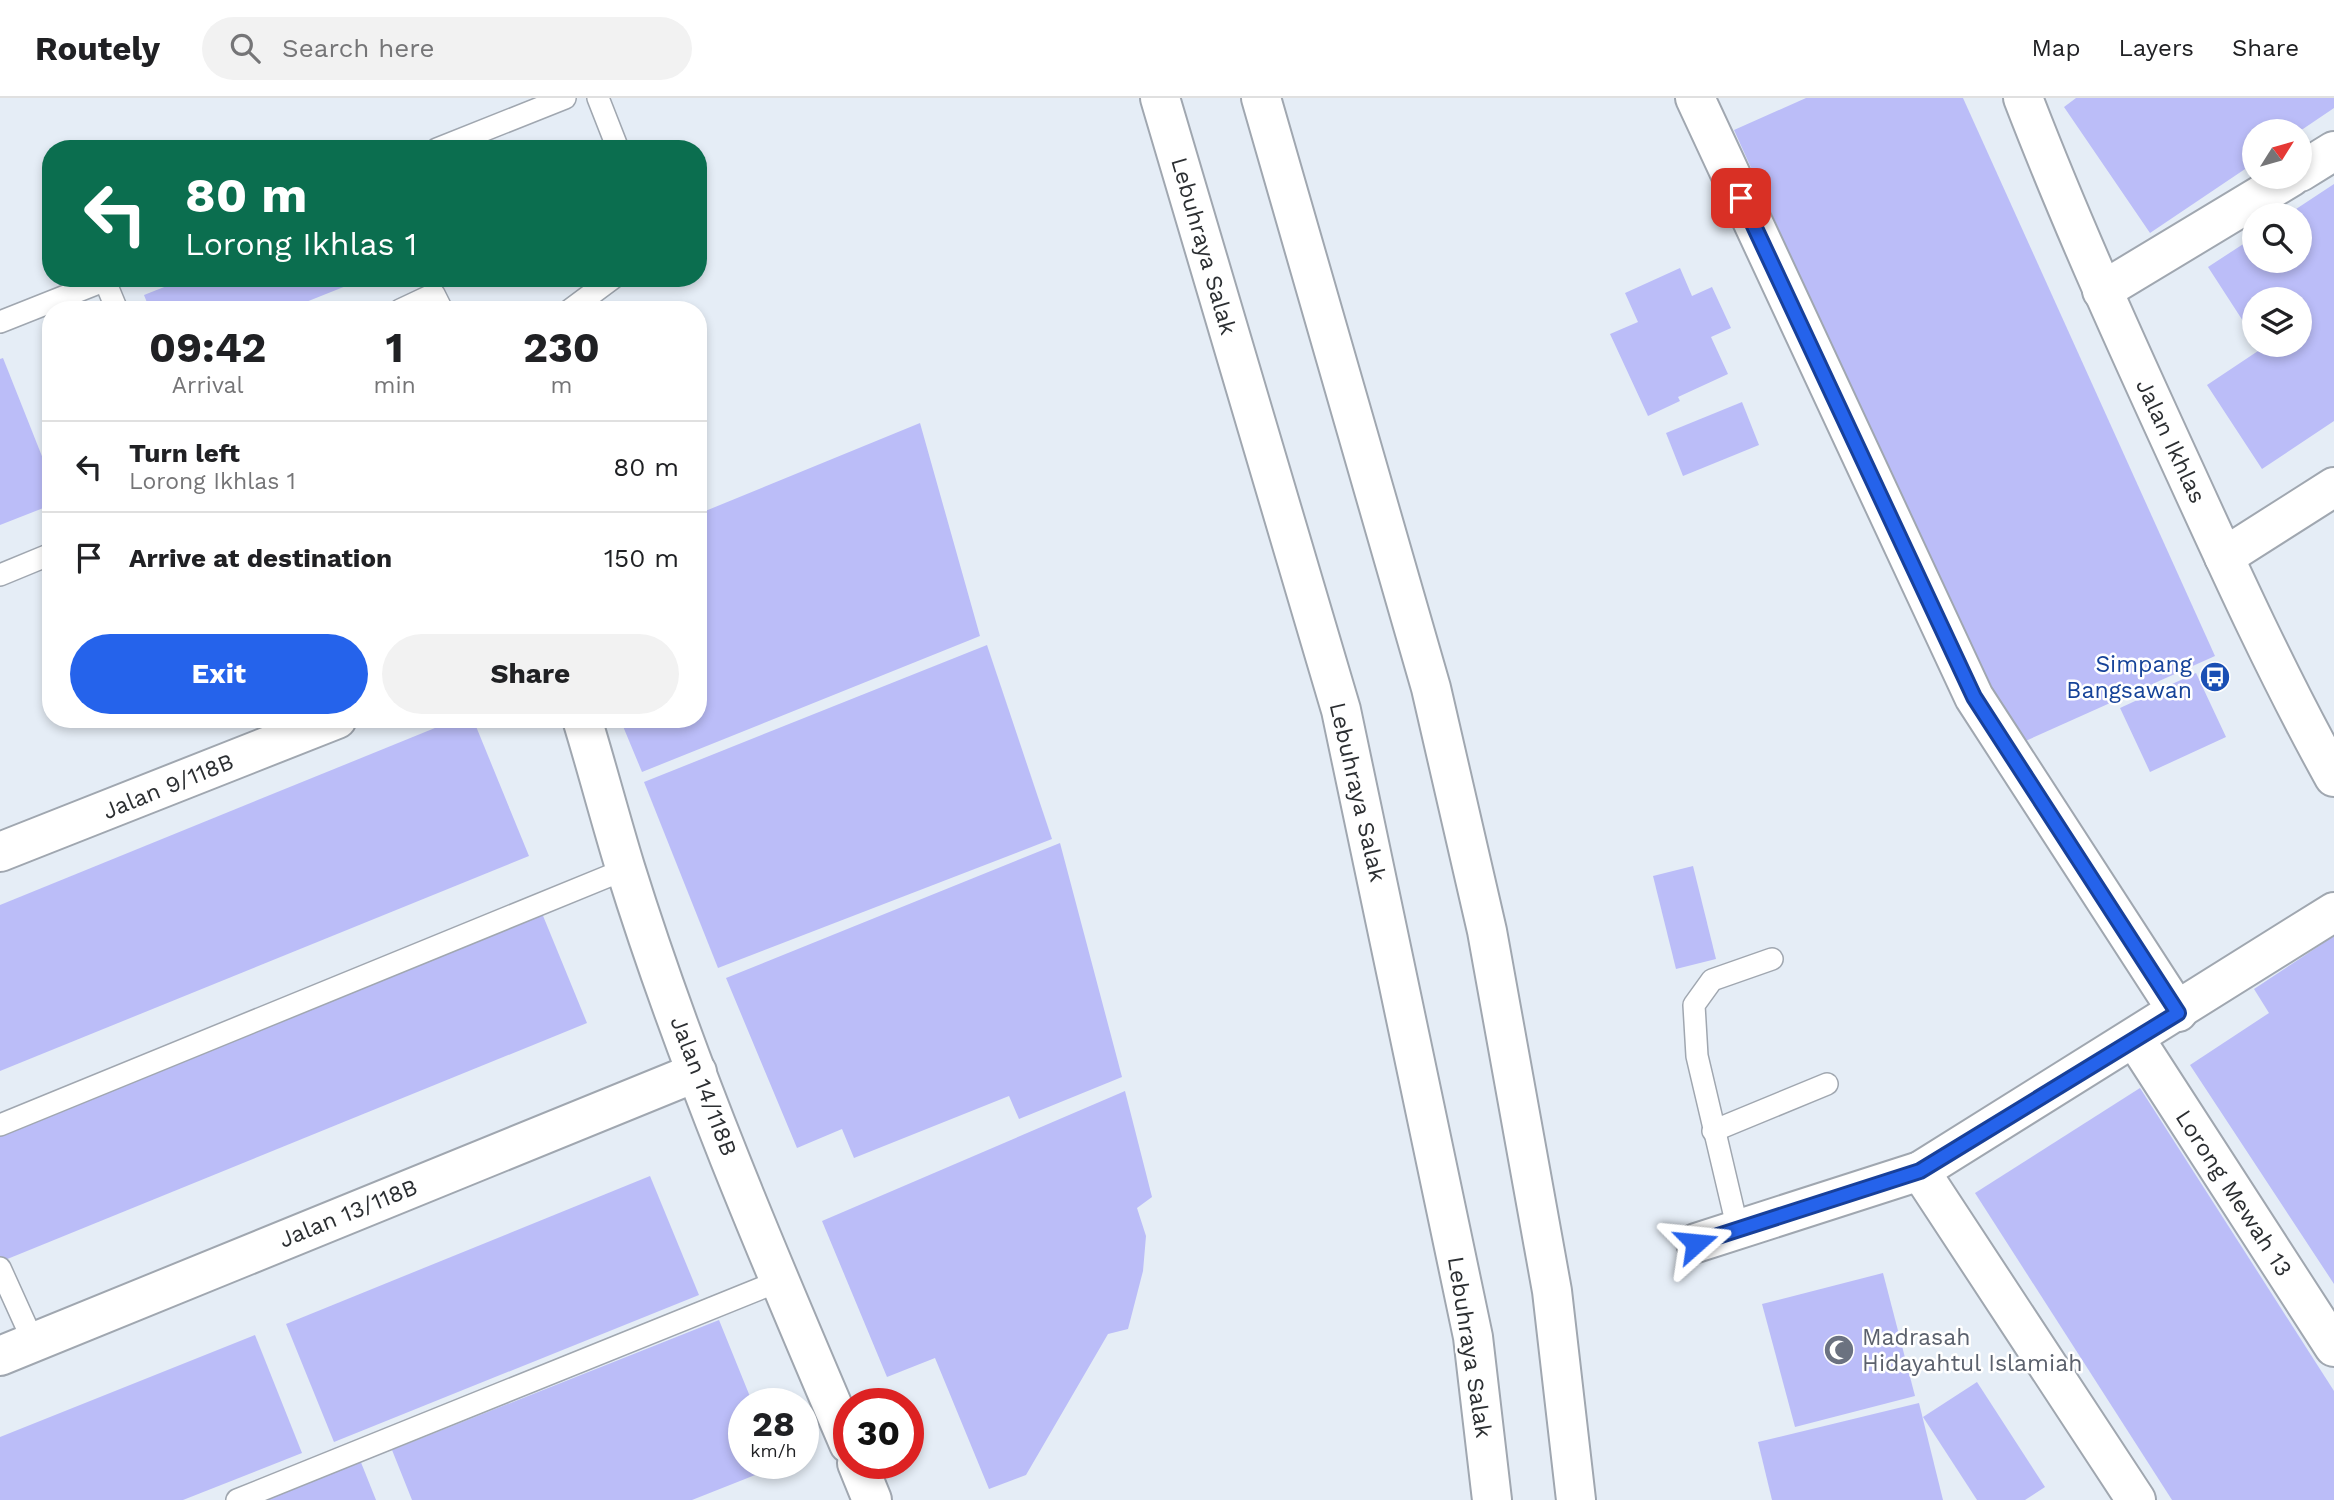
<!DOCTYPE html>
<style>
:root{--surface:#fff;--page:#f2f2f2;--text:#202124;--muted:#757577;--line:#e0e0e0;--accent:#2563eb}
body{margin:0;font-family:"Work Sans",sans-serif;background:var(--page);color:var(--text);height:100vh;display:flex;flex-direction:column;font-size:26px;white-space:nowrap}
*{box-sizing:border-box;margin:0}
p{font-size:23px;color:var(--muted)}
.icon{flex:none;width:38px;height:38px;fill:none;stroke:currentColor;stroke-width:2;stroke-linecap:round;stroke-linejoin:round}
.map{position:relative;flex:1;overflow:hidden}
.sheet{position:absolute;left:42px;top:203px;width:665px;height:427px;display:flex;flex-direction:column;background:var(--surface);border-radius:28px;box-shadow:0 4px 10px #0003}
.sheet>*{flex:none}
.hud{position:absolute;left:42px;top:42px;width:665px;height:147px;border-radius:28px;box-shadow:0 4px 10px #0003;background:#0b6e4f;color:#fff;overflow:hidden}
.needle{width:46px;rotate:53deg}
.fabs{position:absolute;left:2242px;top:21px;display:grid;gap:14px}
.fabs a{display:grid;place-items:center;width:70px;height:70px;border-radius:50%;background:var(--surface);box-shadow:0 4px 10px #0003;font-size:35px}
.speed{position:absolute;left:728px;top:1290px;display:flex;gap:14px;font-size:35px;font-weight:700;text-align:center}
.speed>*{display:grid;place-content:center;width:91px;height:91px;border-radius:50%;background:var(--surface);box-shadow:0 4px 10px #0003;line-height:1}
.speed small{font-size:18px;font-weight:400}
.speed .limit{border:10px solid #d22;background:#fff;color:#111}
.pin{position:absolute;display:grid;place-items:center;width:60px;height:60px;color:#fff;margin:-30px;border-radius:14px;box-shadow:0 4px 10px #0006}
.me{position:absolute;width:77px;margin:-38px;rotate:72deg;stroke-linejoin:round;filter:drop-shadow(0 0 5px #0008)}
.turn{display:flex;align-items:center;gap:24px;height:147px;padding:0 28px;font-size:32px}
.turn .icon{width:91px;height:91px;stroke-width:2.5}
.turn b{display:block;font-size:49px;line-height:60px}
.eta{display:flex;justify-content:space-evenly;align-items:center;height:119px;text-align:center}
.eta b{font-size:42px;font-weight:700;line-height:49px}
.primary-button{display:flex;gap:14px;margin-top:auto;padding:14px 28px}
.primary-button a{flex:1;height:80px;border-radius:42px;background:var(--accent);color:#fff;font-size:28px;font-weight:700;line-height:80px;text-align:center}
.primary-button a+a{background:var(--page);color:var(--text)}
ul{padding:0;list-style:none}
li{display:flex;align-items:center;gap:21px;height:91px;padding:0 28px;border-top:2px solid var(--line)}
li div{flex:1}
li b{display:block;font-size:26px}
li em{font-style:normal}
header{display:flex;align-items:center;gap:42px;box-sizing:border-box;height:98px;padding:0 35px;background:var(--surface);border-bottom:2px solid var(--line)}
header strong{font-size:33px}
nav{display:flex;gap:38px;margin-inline-start:auto;font-size:24px}
.search{width:490px;height:63px;background:var(--page);display:flex;align-items:center;gap:18px;box-sizing:border-box;padding:0 24px;border-radius:38px;color:var(--muted);font-size:26px}
.map>svg:first-child{display:block}
</style>
<header>
<strong>Routely</strong>
<div class="search"><svg class="icon" aria-label="search" viewBox="0 0 24 24"><circle cx="10" cy="10" r="6"/><path d="M15 15l6 6"/></svg>Search here</div>
<nav><a>Map</a><a>Layers</a><a>Share</a></nav>
</header>
<div class="map">
<svg width="2334" height="1402" viewBox="0 0 2334 1402">
<rect width="100%" height="100%" fill="#e5edf6"/>
<g fill="#bbbdf8">
<path d="M1806,0H1963L2215,558L2012,649L1734,32Z"/>
<path d="M2076,0H2334V10L2300,33H2254V65L2150,135L2064,9Z"/>
<path d="M2334,86V323L2262,371L2207,287L2261,251L2258,247H2300V201H2254V240L2208,169L2254,139V163H2300V117H2287Z"/>
<path d="M1680,170L1692,198L1712,189L1731,230L1711,239L1728,276L1678,299L1680,303L1648,318L1610,236L1638,224L1625,195Z"/>
<path d="M187,180H355L356,184L286,212H150L144,197Z"/>
<path d="M3,260L51,381V407L0,427V261Z"/>
<path d="M1742,304L1759,347L1683,378L1666,335Z"/>
<path d="M920,325L980,538L642,674L620,621H698V416Z"/>
<path d="M987,547L1052,741L718,870L644,684Z"/>
<path d="M2196,575L2226,639L2150,674L2120,610Z"/>
<path d="M457,621H473L529,758L0,973V807Z"/>
<path d="M1060,745L1122,979L1019,1021L1009,998L854,1060L842,1031L797,1050L726,880Z"/>
<path d="M1693,768L1716,861L1676,871L1653,778Z"/>
<path d="M539,808L587,925L0,1164V1028Z"/>
<path d="M2334,838V1186L2190,967L2269,915L2254,891Z"/>
<path d="M2140,990L2334,1293V1402H2172L1975,1095Z"/>
<path d="M1125,993L1152,1099L1137,1110L1146,1138L1143,1173L1128,1231L1108,1236L1026,1377L989,1391L935,1260L887,1279L822,1123Z"/>
<path d="M650,1078L699,1197L334,1344L286,1226Z"/>
<path d="M1883,1175L1915,1298L1795,1329L1762,1206Z"/>
<path d="M719,1222L753,1306H744V1365H777L778,1368L692,1402H412L392,1352Z"/>
<path d="M255,1237L302,1355L183,1402H0V1339Z"/>
<path d="M1977,1284L2045,1389L2025,1402H1977L1923,1319Z"/>
<path d="M1919,1305L1943,1402H1772L1758,1344Z"/>
<path d="M360,1362L376,1402H261Z"/>
</g>
<g fill="none" stroke-linecap="round" stroke-linejoin="round">
<g stroke="#a0a7b0" stroke-width="24">
<g id="service">
<path d="M598,0L618,51"/>
<path d="M437,51L565,0"/>
<path d="M105,183L117,212"/>
<path d="M400,212L434,196L442,212"/>
<path d="M570,212L613,180"/>
<path d="M0,224L111,180"/>
<path d="M0,477L51,456"/>
<path d="M0,1027L626,771"/>
<path d="M1713,1033L1827,986"/>
<path d="M1738,1132L1697,958L1694,907L1712,882L1772,861"/>
<path d="M0,1170L33,1243"/>
<path d="M237,1402L779,1183"/>
</g>
</g>
<g stroke="#a0a7b0" stroke-width="42">
<g id="minor">
<path d="M1695,0L1974,599L2178,914"/>
<path d="M2023,0C2072,127 2128,250 2185,374C2232,477 2279,580 2334,679"/>
<path d="M2300,74L2334,53"/>
<path d="M2102,193L2291,79"/>
<path d="M2224,459L2334,389"/>
<path d="M582,621C597,670 610,720 625,769C686,965 768,1157 849,1346"/>
<path d="M0,754L337,621"/>
<path d="M2135,941L2334,1249"/>
<path d="M1920,1073L2136,1402"/>
<path d="M1696,1145L1920,1073L2334,814"/>
<path d="M0,1258L697,974"/>
<path d="M857,1365L872,1402"/>
</g>
</g>
<g stroke="#a0a7b0" stroke-width="42">
<g id="trunk">
<path d="M1160,0L1341,612L1473,1239L1492,1402"/>
<path d="M1261,0L1431,590L1487,833L1552,1193L1576,1402"/>
</g>
</g>
<use href="#service" stroke="#fff" stroke-width="21"/>
<use href="#minor" stroke="#fff" stroke-width="38"/>
<use href="#trunk" stroke="#fff" stroke-width="38"/>
</g>
<g fill="none" stroke-linecap="round" stroke-linejoin="round">
<g stroke="#184099" stroke-width="18">
<path id="route" d="M1696,1145L1920,1073L2178,915L1974,599L1741,100"/>
</g>
<use href="#route" stroke="#2563eb" stroke-width="12"/>
</g>
<defs>
<g id="bus-disc" transform="scale(1.575)"><circle r="9.5" fill="#1a4fb4" stroke="#fff"/><path d="M-5-6H5V4H4V6H2V4H-2V6H-4V4H-5ZM-3.5-4V0h7V-4ZM-3.5 1.2v1.5H-2V1.2ZM2 1.2v1.5H3.5V1.2Z" fill="#fff"/></g>
<g id="mosque-disc" transform="scale(1.575)"><circle r="9.5" fill="#6b7280" stroke="#fff"/><path d="M3.5-4.9A6 6 0 1 0 3.5 4.9A5 5 0 1 1 3.5-4.9Z" fill="#fff"/></g>
</defs>
<g fill-rule="evenodd">
<use href="#bus-disc" x="2215" y="579"/>
<use href="#mosque-disc" x="1839" y="1252"/>
</g>
<g text-anchor="middle" stroke-width="5" stroke-linejoin="round" paint-order="stroke">
<g font-size="23" fill="#2c2f32" stroke="#fff">
<text transform="translate(1204 148) rotate(74)" y="8">Lebuhraya Salak</text>
<text transform="translate(2171 343) rotate(65)" y="8">Jalan Ikhlas</text>
<text transform="translate(168 688) rotate(-22)" y="8">Jalan 9/118B</text>
<text transform="translate(1358 694) rotate(77)" y="8">Lebuhraya Salak</text>
<text transform="translate(704 988) rotate(69)" y="8">Jalan 14/118B</text>
<text transform="translate(2234 1095) rotate(57)" y="8">Lorong Mewah 13</text>
<text transform="translate(348 1115) rotate(-22)" y="8">Jalan 13/118B</text>
<text transform="translate(1470 1249) rotate(81)" y="8">Lebuhraya Salak</text>
</g>
<g font-size="23" fill="#164399" stroke="#fff" text-anchor="end">
<text x="2192" y="574">Simpang<tspan x="2192" dy="26">Bangsawan</tspan></text>
</g>
<g font-size="23" fill="#5b616d" stroke="#fff" text-anchor="start">
<text x="1862" y="1247">Madrasah<tspan x="1862" dy="26">Hidayahtul Islamiah</tspan></text>
</g>
</g>
</svg>
<div class="fabs">
<a><svg class="needle" viewBox="-14 -14 28 28"><path d="M0-13l5 13h-10z" fill="#e53935"/><path d="M0 13l5-13h-10z" fill="#757577"/></svg></a>
<a><svg class="icon" aria-label="search" viewBox="0 0 24 24"><circle cx="10" cy="10" r="6"/><path d="M15 15l6 6"/></svg></a>
<a><svg class="icon" aria-label="layers" viewBox="0 0 24 24"><path d="M12 4l9 5-9 5-9-5zM3 14l9 5 9-5"/></svg></a>
</div>
<div class="speed"><div>28<small>km/h</small></div><div class="limit">30</div></div>
<div class="pin" style="left:1741px;top:100px;background:#d93025"><svg class="icon" aria-label="arrive" viewBox="0 0 24 24"><path d="M6 21V4h12l-3 4 3 4H6"/></svg></div>
<svg class="me" style="left:1696px;top:1145px" viewBox="-20 -20 40 40"><path d="M0-17L14 15 0 8-14 15z" fill="#2563eb" stroke="#fff" stroke-width="4"/></svg>
<div class="hud">
<div class="turn"><svg class="icon" aria-label="left" viewBox="0 0 24 24"><path d="M17 20v-9H6M10 6l-5 5 5 5"/></svg><div><b>80 m</b>Lorong Ikhlas 1</div></div>
</div>
<section class="sheet">
<div class="eta">
<div><b>09:42</b><p>Arrival</p></div>
<div><b>1</b><p>min</p></div>
<div><b>230</b><p>m</p></div>
</div>
<ul>
<li><svg class="icon" aria-label="left" viewBox="0 0 24 24"><path d="M17 20v-9H6M10 6l-5 5 5 5"/></svg><div><b>Turn left</b><p>Lorong Ikhlas 1</p></div><em>80 m</em></li>
<li><svg class="icon" aria-label="arrive" viewBox="0 0 24 24"><path d="M6 21V4h12l-3 4 3 4H6"/></svg><div><b>Arrive at destination</b></div><em>150 m</em></li>
</ul>
<div class="primary-button"><a>Exit</a><a>Share</a></div>
</section>
</div>
